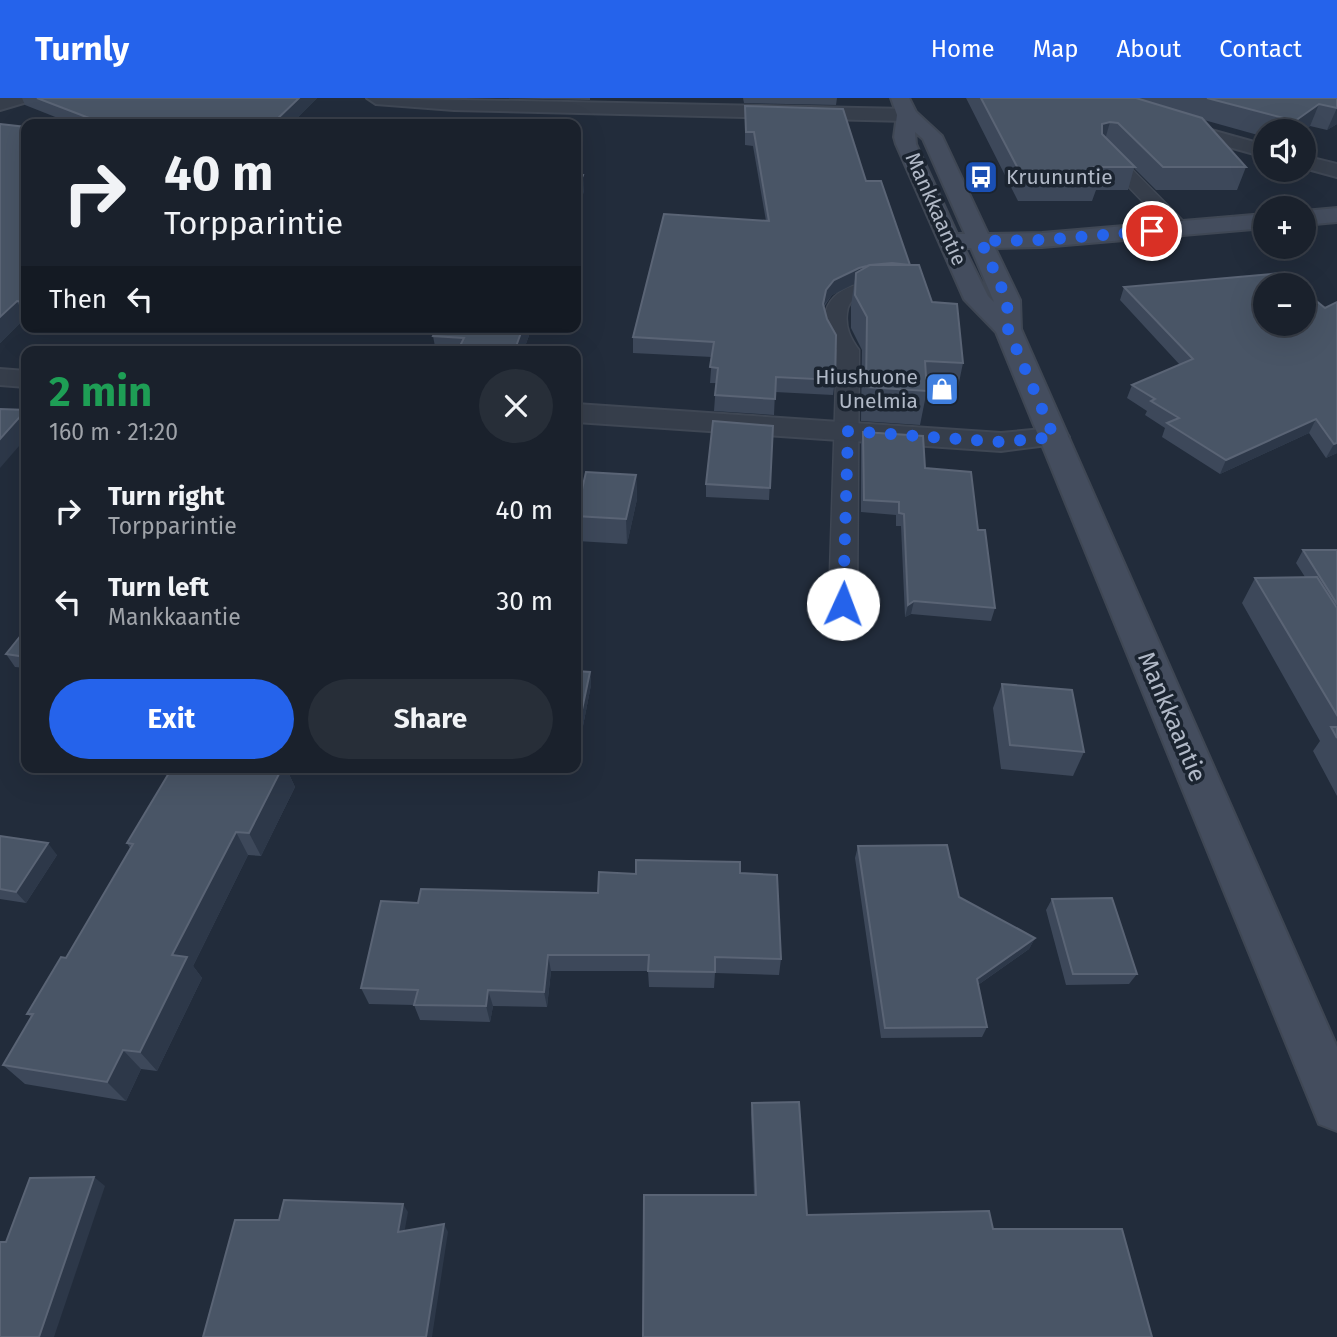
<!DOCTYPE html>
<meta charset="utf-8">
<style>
:root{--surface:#1a212c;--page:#272e38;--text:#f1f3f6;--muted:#9fa3a9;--line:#383e48;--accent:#2563eb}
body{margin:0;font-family:"Fira Sans",sans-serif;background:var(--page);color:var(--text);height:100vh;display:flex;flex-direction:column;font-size:26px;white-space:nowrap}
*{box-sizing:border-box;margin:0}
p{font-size:23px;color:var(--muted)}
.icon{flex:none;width:38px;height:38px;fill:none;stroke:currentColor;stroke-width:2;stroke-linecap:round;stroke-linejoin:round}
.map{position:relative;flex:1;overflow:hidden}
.panel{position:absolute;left:21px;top:248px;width:560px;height:427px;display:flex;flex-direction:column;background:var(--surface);border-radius:14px;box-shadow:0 7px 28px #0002,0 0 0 2px var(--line)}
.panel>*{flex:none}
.banner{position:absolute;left:21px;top:21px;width:560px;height:214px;border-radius:14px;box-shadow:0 7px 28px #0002,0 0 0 2px var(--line);background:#1a212c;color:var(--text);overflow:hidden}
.controls{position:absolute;left:1253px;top:21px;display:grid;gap:14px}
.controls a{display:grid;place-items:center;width:63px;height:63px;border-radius:50%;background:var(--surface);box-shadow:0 7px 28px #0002,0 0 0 2px var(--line);font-size:35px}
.pin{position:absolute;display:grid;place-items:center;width:60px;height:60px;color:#fff;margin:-30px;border:4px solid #fff;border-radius:50%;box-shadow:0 2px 7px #0007}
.me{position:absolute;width:77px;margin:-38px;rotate:2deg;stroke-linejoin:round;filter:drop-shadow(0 0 5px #0008)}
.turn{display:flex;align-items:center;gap:24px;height:147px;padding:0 28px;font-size:32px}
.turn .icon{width:91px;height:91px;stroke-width:2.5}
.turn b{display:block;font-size:49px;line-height:60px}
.then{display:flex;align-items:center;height:66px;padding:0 28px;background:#0003;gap:14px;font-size:26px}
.round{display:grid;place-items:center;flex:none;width:74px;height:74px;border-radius:37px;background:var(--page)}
.summary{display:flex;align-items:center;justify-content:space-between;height:119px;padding:0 28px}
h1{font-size:42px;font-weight:700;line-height:52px;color:#1e9e55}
.primary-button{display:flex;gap:14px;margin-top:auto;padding:14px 28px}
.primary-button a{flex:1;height:80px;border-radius:42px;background:var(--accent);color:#fff;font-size:28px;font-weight:700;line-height:80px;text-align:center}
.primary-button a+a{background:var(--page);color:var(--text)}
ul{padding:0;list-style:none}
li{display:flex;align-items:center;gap:21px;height:91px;padding:0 28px}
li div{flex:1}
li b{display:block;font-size:26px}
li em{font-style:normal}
header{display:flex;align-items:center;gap:42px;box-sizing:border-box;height:98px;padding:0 35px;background:var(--accent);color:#fff}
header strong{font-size:33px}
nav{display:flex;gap:38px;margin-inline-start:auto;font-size:24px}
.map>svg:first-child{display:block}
</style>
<header>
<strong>Turnly</strong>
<nav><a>Home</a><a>Map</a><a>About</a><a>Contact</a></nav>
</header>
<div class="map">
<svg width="1337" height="1239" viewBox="0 0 1337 1239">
<rect width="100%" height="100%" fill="#222c3b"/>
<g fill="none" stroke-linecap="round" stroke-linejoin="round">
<g stroke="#3f4754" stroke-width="3">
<g id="lane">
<path d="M1104,48L1110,49L1187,127L1189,131L1187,135H1173L1098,57L1096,53L1098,49Z"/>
<path d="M878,184L904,186L907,190L904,194C885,199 850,187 847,215C845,230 851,241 859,252L857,506L853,513L843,516L833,513L829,506L837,252C809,212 834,185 878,184Z"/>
</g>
</g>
<g stroke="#3f4754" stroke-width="4">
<g id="street">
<path d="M0,0H29L27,4L0,12Z"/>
<path d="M367,0L907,11L917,17L907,23L454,12L376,6Z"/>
<path d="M1082,0H1110L1175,22L1265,47V59L1161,30L1084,4Z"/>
<path d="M1304,58L1337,66V79L1304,70Z"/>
<path d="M0,271L26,273V289L0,287Z"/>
<path d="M576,306L1001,335L1054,330L1064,333L1069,339L1064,345L1001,353L576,324Z"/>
</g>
</g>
<g stroke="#3f4754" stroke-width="4">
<g id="secondary">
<path d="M891,0H909L916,14L942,38L988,136L1042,135L1265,116V130L1042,149L995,150L1020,202L1021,231L1337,949V1033L1319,1026L996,234L964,201L896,46L894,39L897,17ZM915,34L923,41L965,136H957L916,46ZM964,150H971L994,204L988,198Z"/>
<path d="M1337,110V124L1304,127V113Z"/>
</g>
</g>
<use href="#lane" fill="#363e4b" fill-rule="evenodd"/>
<use href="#street" fill="#363e4b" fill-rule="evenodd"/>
<use href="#secondary" fill="#444d5e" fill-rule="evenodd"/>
</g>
<g fill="#3d485a">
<path d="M22,0H317L291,26H73L25,7Z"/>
<path d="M496,0H590V2Z"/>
<path d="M743,0H837L836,7L744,5Z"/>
<path d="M966,0H1337V26L1327,32L1310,28L1302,33H1265V39L1204,22L1246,69L1237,92H1156L1134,70L1128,92H1096L1092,103H1018Z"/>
<path d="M745,8L866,83L910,167L932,204L963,265L956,299L926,297L920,327L861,323L862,252L851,230V208L854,186L832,197L824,209L835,282L833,297L775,294L774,317L714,313L716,285H710L712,259L633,255V239L766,123L753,48L745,47Z"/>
<path d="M0,26L26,29V220H25L0,245Z"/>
<path d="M1124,189L1304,226L1337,355L1326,360L1309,335L1220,376L1162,339L1165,330L1145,317L1147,313L1127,300L1132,287L1180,267L1120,202Z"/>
<path d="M205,229H230L229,231Z"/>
<path d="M437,229H532L523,254H436L433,238Z"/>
<path d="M773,328L769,402L706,399V386Z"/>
<path d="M863,334L925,370L978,432L995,510L991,523L911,516L905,519L901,428H896V417L861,414V346Z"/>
<path d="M636,377L637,401L627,446L577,443L576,415Z"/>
<path d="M1303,452H1337V698L1313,653L1320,643L1242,505L1255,480L1305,479L1296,465Z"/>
<path d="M26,531V570L15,569L6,556Z"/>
<path d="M576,573L590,574L591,587L582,633H576Z"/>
<path d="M1002,586L1084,654L1073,678L1001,671L993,610Z"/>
<path d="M172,670H290L288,674L295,689L261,758L248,757L193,868L202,880L157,973L141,971L126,1003L25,986L3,967L31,919L27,916L66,860L130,750L127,745Z"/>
<path d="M0,738L57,757L26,805L0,801Z"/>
<path d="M858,748L959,799L1035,840L1029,851L978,887L987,929L982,939L881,940L855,760Z"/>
<path d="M740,775L781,861L779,877L715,875L714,890L649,889L648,873H551L547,909L493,908L490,924L420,922L414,907L369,906L361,890L418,805L598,795L636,776Z"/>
<path d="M1052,801L1137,876L1129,886L1066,887L1046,812Z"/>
<path d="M752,1005L807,1117L643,1239L754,1097L751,1015Z"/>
</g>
<g fill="#2d3849">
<path d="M299,0H317L291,26H272Z"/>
<path d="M1319,6L1310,28L1302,33H1291L1295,23Z"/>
<path d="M1337,10V26L1327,32Z"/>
<path d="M1110,24L1104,45L1096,48L1102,26Z"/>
<path d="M583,77L584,94L576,114V94Z"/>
<path d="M892,165L890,180L856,175L854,186L832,197L824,207L822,221L826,192L834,182L859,170Z"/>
<path d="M17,203L25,220L0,245V219Z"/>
<path d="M523,229H532L523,254H514Z"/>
<path d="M26,312V340L0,370V341Z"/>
<path d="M1316,321L1309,335L1220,376L1226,362Z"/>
<path d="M1337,345V355L1326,360L1334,346Z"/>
<path d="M636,377L637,401L627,446L626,421Z"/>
<path d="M914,503L911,516L905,519L908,507Z"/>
<path d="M590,574L591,587L582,633L580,621Z"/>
<path d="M274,670H290L288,674L295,689L261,758L249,735Z"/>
<path d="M236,734L248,757L193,868L202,880L157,973L140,954L172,857Z"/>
<path d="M48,745L57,757L26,805L16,794Z"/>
<path d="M1035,840L1029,851L972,891L977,881Z"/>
<path d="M548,857L551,873L547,909L544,894Z"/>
<path d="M488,892L493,908L490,924L486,908Z"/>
<path d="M123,952L141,971L126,1003L107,984Z"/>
<path d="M94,1079L105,1088L54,1239H39Z"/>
<path d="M403,1106L408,1114L403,1142L398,1134Z"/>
<path d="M444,1126L448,1134L432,1239H426Z"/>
</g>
<g fill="#495566" stroke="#5a6475" stroke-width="2">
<path d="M37,0H299L272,26H101L102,25Z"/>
<path d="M981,0H1136L1202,20L1246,69H1163L1118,25L1110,24L1102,26V36L1135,69H1092L1099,80H1023Z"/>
<path d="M1207,0H1337V10L1319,6L1295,23Z"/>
<path d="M745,8L843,11L866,83H881L910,167L892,165L870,167L867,168L859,170L834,182L826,192L823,206L827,221L836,237L835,282L776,279L775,301L715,297L718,270L710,269L714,244L633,239L664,116L769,123L754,34H746Z"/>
<path d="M0,26L26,29V204L17,203L0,219Z"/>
<path d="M576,76L583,77L576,94Z"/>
<path d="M870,167H919L932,204L957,206L963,265L925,263L927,293L866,289L867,219L855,197L856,175Z"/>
<path d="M1282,175L1297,187H1265V226H1304V193L1325,210L1337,204V345L1334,346L1316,321L1226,362L1167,325L1179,320L1151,303L1155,301L1132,287L1193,261L1124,189Z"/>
<path d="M437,229H523L514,254H457L464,240L433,238Z"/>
<path d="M0,311L26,312L0,341Z"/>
<path d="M713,323L773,328L770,390L706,386Z"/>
<path d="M863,334L923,338L925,370L971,374L978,432H985L995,510L914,503L908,507L904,416L899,415V404L864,402Z"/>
<path d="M586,374L636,377L626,421L576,418Z"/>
<path d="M1303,452H1337V506Z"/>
<path d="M1317,479L1337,510V617L1255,480Z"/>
<path d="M26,531V559L6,556Z"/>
<path d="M576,573L590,574L580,621L576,620Z"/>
<path d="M1002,586L1072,592L1084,654L1010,647Z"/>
<path d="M1331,629H1337V640Z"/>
<path d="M172,670H282L249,735L236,734L172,857L187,859L140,954L123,952L107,984L3,967L33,916H27L61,859L66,860L133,746L127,745Z"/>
<path d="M0,738L48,745L16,794L0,791Z"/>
<path d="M947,747L959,799L1035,840L977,881L987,929L885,930L858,748Z"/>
<path d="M636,762L740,764V775L777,777L781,861L715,859V874L648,873L649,857H548L544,894L488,892L486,908L414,907L418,892L361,890L381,803L418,805L421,791L598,795L599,774L636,776Z"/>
<path d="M1112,800L1137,876H1073L1052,801Z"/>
<path d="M799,1004L807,1117L989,1113L993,1131H1122L1152,1239H643L644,1097H756L752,1005Z"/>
<path d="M94,1079L39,1239H0V1144H6L30,1080Z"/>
<path d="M284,1102L403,1106L398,1134L444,1126L426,1239H203L235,1122H279Z"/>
</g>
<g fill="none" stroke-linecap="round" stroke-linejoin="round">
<path stroke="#2563eb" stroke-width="12" stroke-dasharray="0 21.6" d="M843,506L848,333L1001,344L1054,339L1008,231L1007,202L981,143L1042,142L1152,133"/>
</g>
<defs>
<g id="bus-square" transform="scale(1.75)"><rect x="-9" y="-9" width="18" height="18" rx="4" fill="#1a4fb4" stroke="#1b2430"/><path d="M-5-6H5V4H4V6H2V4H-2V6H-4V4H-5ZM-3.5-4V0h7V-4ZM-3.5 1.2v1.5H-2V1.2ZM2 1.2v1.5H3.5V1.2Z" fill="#fff"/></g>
<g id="shop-square" transform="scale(1.75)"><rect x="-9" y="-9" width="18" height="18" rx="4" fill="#3f7fe0" stroke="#1b2430"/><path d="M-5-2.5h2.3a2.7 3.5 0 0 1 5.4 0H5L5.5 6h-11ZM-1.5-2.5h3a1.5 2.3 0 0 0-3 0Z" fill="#fff"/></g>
</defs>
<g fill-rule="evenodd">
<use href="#bus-square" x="981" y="79"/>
<use href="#shop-square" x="942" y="291"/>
</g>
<g text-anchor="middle" stroke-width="7" stroke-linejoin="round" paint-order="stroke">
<g font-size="21" fill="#b1b9c7" stroke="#1b2430" text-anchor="start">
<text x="1006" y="86">Kruununtie</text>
<text x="918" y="286" text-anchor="end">Hiushuone<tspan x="918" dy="24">Unelmia</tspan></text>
</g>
<g font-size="21" fill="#b1b9c7" stroke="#1b2430">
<text transform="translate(936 111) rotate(66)" y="7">Mankkaantie</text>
</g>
<g font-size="24" fill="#b1b9c7" stroke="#1b2430">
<text transform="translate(1172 619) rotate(67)" y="8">Mankkaantie</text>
</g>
</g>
</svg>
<div class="controls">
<a><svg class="icon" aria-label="sound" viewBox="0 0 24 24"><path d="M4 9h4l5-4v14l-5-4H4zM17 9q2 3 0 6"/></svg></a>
<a>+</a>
<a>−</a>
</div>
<div class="pin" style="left:1152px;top:133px;background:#d93025"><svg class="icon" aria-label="arrive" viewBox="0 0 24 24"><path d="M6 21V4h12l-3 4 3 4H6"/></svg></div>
<svg class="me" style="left:843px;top:506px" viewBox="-20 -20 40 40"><circle r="19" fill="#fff"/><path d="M0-13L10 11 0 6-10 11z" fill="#2563eb"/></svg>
<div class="banner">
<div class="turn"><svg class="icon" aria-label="right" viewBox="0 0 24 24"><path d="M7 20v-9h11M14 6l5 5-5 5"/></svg><div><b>40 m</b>Torpparintie</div></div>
<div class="then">Then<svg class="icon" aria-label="left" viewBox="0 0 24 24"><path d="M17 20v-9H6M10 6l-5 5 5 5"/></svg></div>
</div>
<section class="panel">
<div class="summary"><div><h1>2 min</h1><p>160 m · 21:20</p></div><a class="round"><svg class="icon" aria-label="close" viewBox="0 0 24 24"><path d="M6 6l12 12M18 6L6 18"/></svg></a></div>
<ul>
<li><svg class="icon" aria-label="right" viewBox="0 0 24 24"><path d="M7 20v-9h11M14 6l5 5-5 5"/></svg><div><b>Turn right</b><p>Torpparintie</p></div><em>40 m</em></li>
<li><svg class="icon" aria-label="left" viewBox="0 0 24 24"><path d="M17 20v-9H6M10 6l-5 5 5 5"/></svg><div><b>Turn left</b><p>Mankkaantie</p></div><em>30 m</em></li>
</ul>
<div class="primary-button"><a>Exit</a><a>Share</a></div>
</section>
</div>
